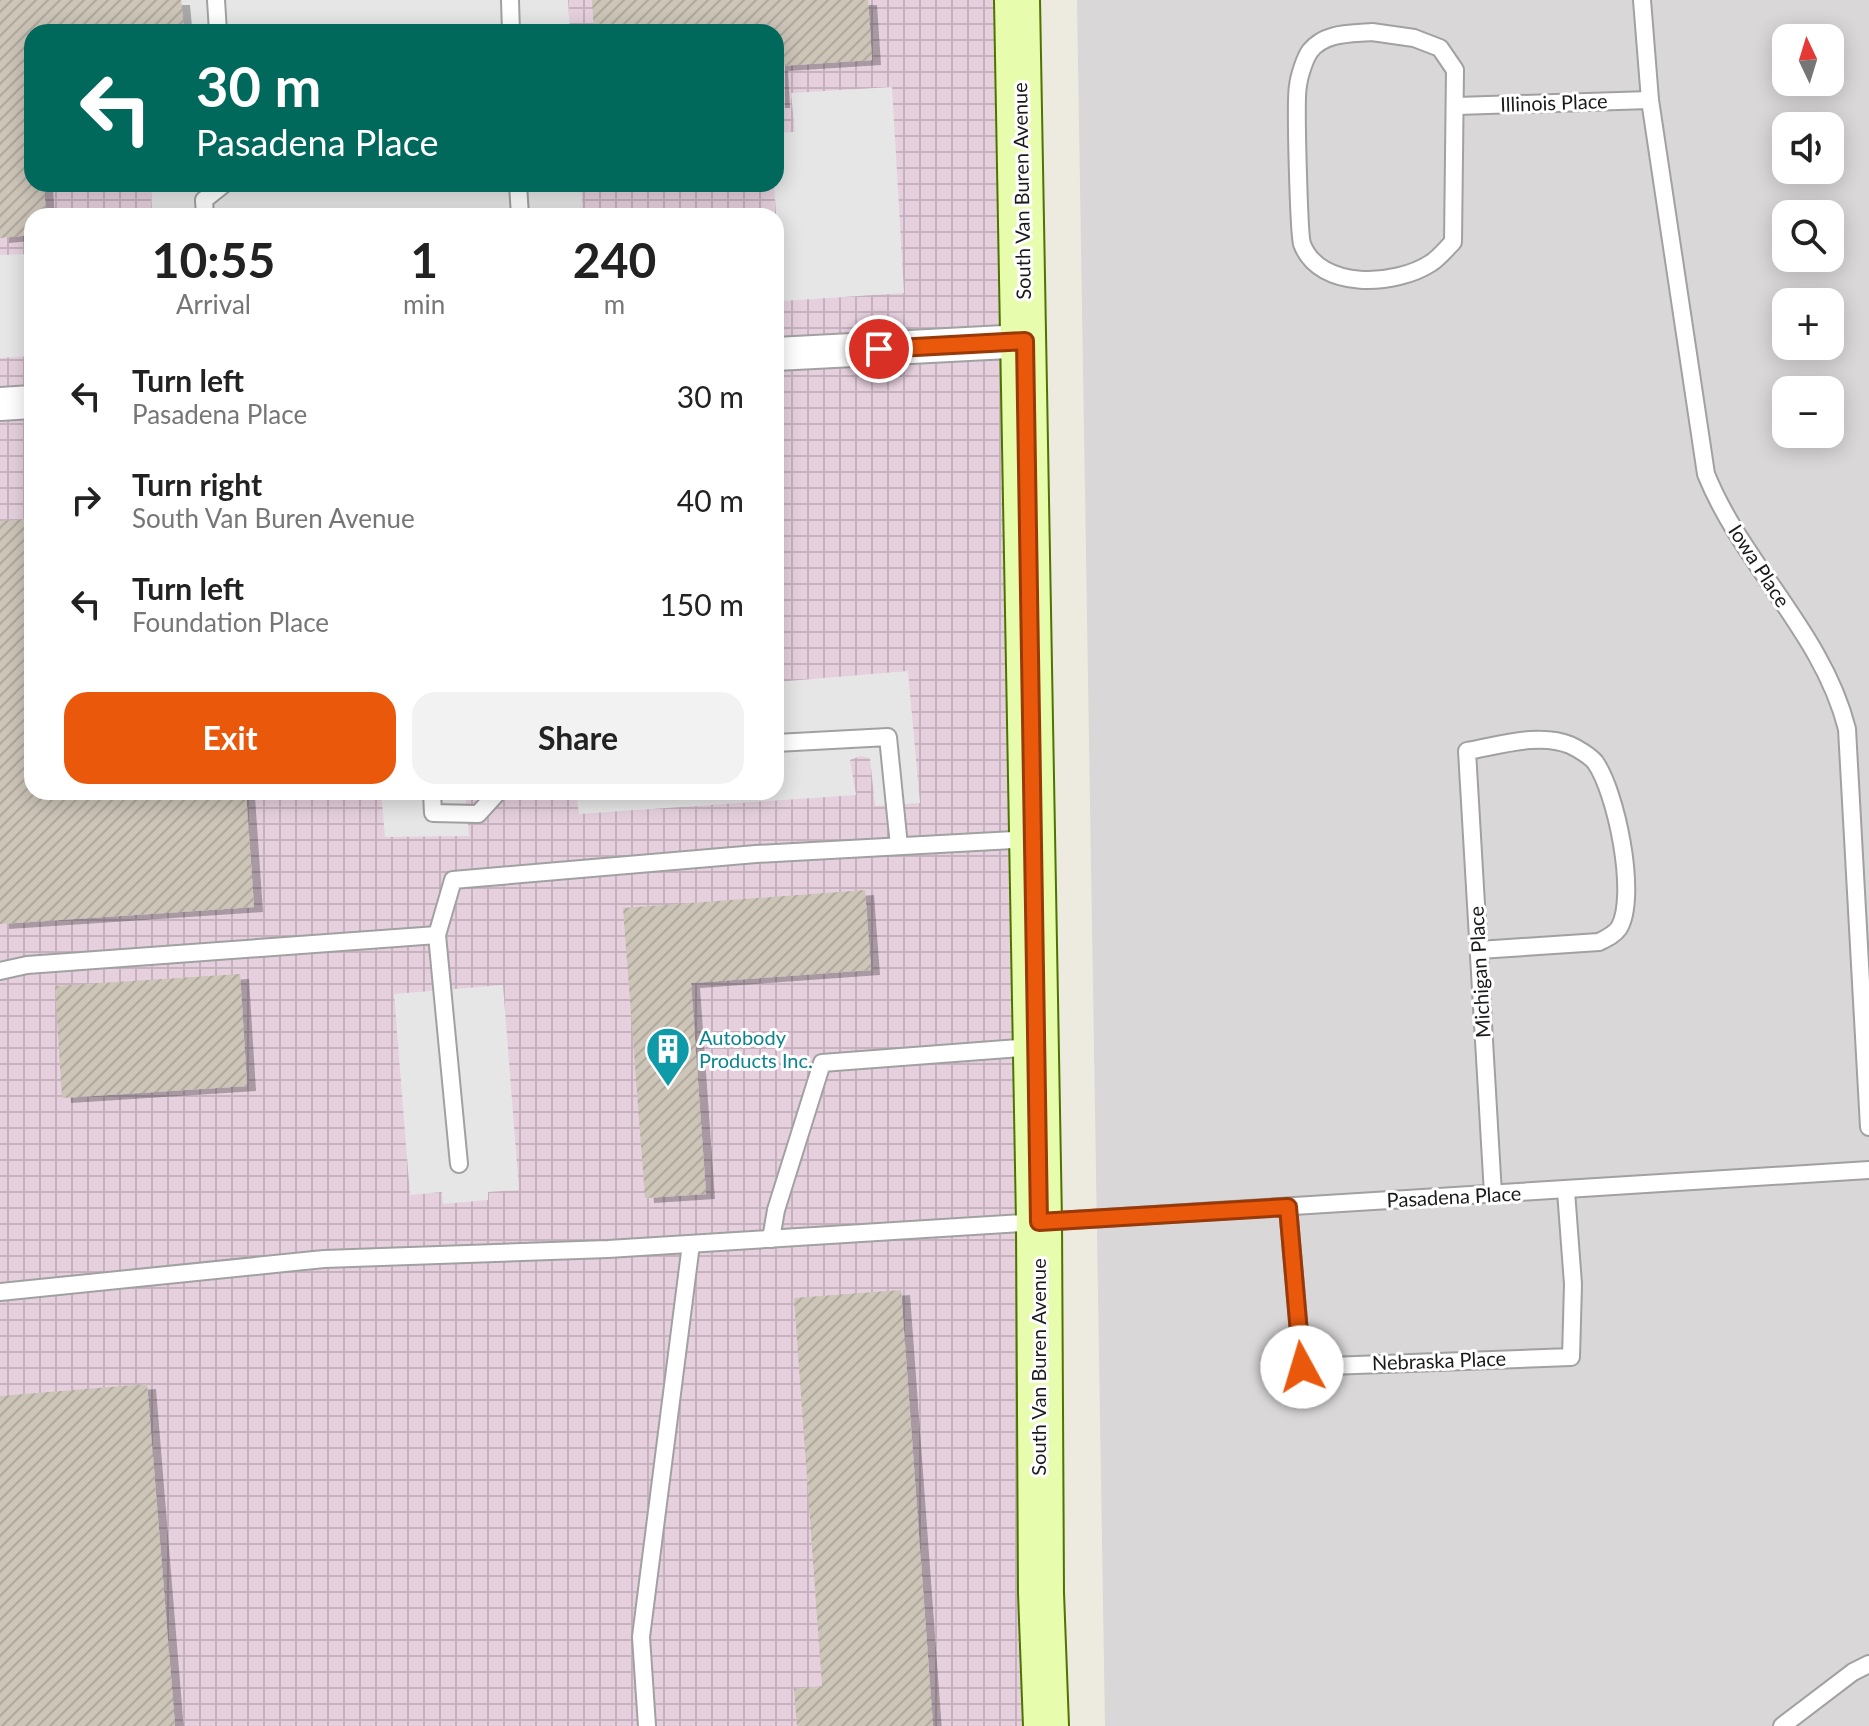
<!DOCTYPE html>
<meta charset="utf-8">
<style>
:root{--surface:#fff;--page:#f2f2f2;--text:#222;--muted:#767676;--accent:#ea580c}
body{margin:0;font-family:Lato,sans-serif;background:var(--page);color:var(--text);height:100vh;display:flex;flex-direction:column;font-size:30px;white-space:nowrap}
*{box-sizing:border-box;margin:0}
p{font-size:26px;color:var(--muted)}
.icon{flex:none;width:44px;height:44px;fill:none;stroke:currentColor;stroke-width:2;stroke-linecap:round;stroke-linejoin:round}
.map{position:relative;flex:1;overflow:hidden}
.side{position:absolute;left:24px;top:208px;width:760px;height:592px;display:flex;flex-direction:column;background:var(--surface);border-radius:24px;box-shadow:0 4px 20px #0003}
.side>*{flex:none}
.top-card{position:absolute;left:24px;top:24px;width:760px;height:168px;border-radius:24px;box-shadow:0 4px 20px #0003;background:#00695c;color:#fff;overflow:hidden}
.needle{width:52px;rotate:356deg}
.buttons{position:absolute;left:1772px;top:24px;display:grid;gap:16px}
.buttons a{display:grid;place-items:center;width:72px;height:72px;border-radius:16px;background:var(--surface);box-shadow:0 4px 20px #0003;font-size:40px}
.pin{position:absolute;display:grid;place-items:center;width:68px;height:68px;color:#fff;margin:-34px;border:4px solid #fff;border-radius:50%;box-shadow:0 2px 8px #0007}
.me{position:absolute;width:88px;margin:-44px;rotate:354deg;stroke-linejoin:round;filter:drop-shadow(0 0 6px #0008)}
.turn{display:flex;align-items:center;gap:28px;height:168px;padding:0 40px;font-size:36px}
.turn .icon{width:104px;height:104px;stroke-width:2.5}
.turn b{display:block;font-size:56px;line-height:68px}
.eta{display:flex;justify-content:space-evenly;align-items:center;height:136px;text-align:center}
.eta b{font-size:48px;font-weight:700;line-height:56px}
.button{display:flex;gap:16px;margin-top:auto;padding:16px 40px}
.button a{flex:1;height:92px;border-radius:24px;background:var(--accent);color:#fff;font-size:32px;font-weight:700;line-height:92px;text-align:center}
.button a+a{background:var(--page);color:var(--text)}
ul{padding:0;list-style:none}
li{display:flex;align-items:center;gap:24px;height:104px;padding:0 40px}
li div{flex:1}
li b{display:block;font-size:30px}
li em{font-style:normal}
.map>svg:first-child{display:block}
</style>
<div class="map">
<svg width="1869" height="1726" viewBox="0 0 1869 1726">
<defs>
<pattern id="industrial-grid" width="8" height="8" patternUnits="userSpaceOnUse" patternTransform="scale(2)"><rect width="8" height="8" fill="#e6d0de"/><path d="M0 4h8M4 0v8" fill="none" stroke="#c5b2be"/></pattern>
<pattern id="building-hatch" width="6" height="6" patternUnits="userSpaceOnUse" patternTransform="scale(2)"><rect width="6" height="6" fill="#cdc5b8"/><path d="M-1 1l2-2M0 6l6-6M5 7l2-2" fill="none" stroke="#afa99e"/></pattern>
<filter id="shadow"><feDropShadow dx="9" dy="5" stdDeviation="0" flood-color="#0004"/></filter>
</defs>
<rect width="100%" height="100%" fill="#edebdf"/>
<path fill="#d9d7d7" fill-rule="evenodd" d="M1077,0H1869V1726H1105ZM1786,38H1830V82H1786ZM1786,126H1830V170H1786ZM1786,214H1830V258H1786ZM1786,302H1830V346H1786ZM1786,390H1830V434H1786Z"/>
<path fill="url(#industrial-grid)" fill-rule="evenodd" d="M0,0H1019L1046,1726H0ZM32,32H776V184H32ZM32,216H776V792H32Z"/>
<g fill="#e6e6e6">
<path d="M181,0H568L570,32H184Z"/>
<path d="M892,87L904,293L782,301L774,184L776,133L795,132L791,93Z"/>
<path d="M151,184H581L583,216H152Z"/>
<path d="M32,254V356L0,358V255Z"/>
<path d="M908,671L920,803L875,806L870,758L860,756L850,760L856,795L579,814L576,792H776V682Z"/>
<path d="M381,792H465L469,836L385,837Z"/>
<path d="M503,985L519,1190L488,1192V1200L443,1204L442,1192L410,1195L394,994Z"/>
</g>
<g fill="url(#building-hatch)" filter="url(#shadow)">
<path d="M0,0H181L184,32H32V184H44L46,216H32V235L0,238Z"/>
<path d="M592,0H868L872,60L779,66L781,103H776V32H594Z"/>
<path d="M32,519V792H246L254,907L0,924V521Z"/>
<path d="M865,890L871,970L691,983L706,1194L645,1198L623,908Z"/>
<path d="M240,974L247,1086L62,1098L55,986Z"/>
<path d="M901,1290L933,1726H797L794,1689L822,1686L794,1298Z"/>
<path d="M147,1384L175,1726H0V1396Z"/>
</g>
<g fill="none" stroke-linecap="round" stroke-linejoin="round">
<g stroke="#a1a1a1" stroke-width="20">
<g id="lane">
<path d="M216,0L218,32"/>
<path d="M510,0L511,32"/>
<path d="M1642,0L1650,100L1706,474C1742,564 1823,633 1847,729L1869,1127"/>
<path d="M1372,32L1414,38L1440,48L1455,70L1453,242C1446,249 1439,258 1431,263C1396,286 1320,291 1302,244C1299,234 1295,99 1298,86C1299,76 1305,58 1310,51C1325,32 1350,34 1372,32Z"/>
<path d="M1457,106L1650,100"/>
<path d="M518,184L520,216"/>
<path d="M205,216L204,200L224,184"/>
<path d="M776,743L888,737L899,846"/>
<path d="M432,792L433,813L478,814L498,792"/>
<path d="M1479,950L1599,942C1607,938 1614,935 1619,928C1638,896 1616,791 1595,762C1590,756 1577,748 1570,745C1540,732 1497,746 1467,751L1493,1194"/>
<path d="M0,971L27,965L437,935"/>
<path d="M459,1164L437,935L453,880L756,854L1031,839"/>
<path d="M1288,1207L1302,1367L1571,1357L1573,1284L1566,1191"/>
<path d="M771,1239L776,1210L822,1063L1033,1047"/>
<path d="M0,1292L324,1259L608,1249L1869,1170"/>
<path d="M647,1726L641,1637L691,1244"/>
<path d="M1782,1726L1853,1672L1869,1664"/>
</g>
</g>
<g stroke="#a1a1a1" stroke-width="36">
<g id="street">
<path d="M776,354L1025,341"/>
<path d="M0,404L32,402"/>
</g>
</g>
<g stroke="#4f7300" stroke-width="48">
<path id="secondary" d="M1017,0L1039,1222L1041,1593L1046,1726"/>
</g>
<use href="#lane" stroke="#fff" stroke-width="16"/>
<use href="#street" stroke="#fff" stroke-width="32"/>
<use href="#secondary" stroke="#e8fcae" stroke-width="44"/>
</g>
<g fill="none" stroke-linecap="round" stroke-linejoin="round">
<g stroke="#983908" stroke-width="20">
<path id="route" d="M879,349L1025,341L1039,1222L1288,1207L1302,1367"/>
</g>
<use href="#route" stroke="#ea580c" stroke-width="14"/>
</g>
<defs>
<g id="building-pin" transform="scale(2.3)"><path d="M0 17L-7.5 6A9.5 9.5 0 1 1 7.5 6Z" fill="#0f9aa8" stroke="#fff"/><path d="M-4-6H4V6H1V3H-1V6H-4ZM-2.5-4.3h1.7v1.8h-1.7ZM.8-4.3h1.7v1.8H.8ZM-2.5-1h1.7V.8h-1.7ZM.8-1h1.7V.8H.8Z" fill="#fff"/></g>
</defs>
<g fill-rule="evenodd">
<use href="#building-pin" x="668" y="1049"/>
</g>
<g text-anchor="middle" stroke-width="6" stroke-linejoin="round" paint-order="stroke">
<g font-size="20" fill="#1a1a1a" stroke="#fff">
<text transform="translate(1554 103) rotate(-2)" y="7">Illinois Place</text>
<text transform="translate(1022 191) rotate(-91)" y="7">South Van Buren Avenue</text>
<text transform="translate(1759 566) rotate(57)" y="7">Iowa Place</text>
<text transform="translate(1480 972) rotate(-93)" y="7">Michigan Place</text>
<text transform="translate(1454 1197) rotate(-3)" y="7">Pasadena Place</text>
<text transform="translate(1439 1361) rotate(-2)" y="7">Nebraska Place</text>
<text transform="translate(1039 1367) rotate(-90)" y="7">South Van Buren Avenue</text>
</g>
<g font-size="20" fill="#0d838f" stroke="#fff" text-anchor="start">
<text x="699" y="1045">Autobody<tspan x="699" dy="23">Products Inc.</tspan></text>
</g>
</g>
</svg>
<div class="buttons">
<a><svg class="needle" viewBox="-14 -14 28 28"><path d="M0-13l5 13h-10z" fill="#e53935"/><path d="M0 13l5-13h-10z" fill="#767676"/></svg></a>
<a><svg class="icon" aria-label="sound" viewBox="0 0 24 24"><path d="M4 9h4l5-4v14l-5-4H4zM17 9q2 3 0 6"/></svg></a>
<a><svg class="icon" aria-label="search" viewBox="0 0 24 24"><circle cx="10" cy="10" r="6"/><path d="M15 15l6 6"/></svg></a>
<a>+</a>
<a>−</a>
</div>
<div class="pin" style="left:879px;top:349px;background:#d93025"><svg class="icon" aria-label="arrive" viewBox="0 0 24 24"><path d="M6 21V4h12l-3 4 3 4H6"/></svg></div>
<svg class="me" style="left:1302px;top:1367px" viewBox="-20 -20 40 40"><circle r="19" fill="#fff"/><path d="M0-13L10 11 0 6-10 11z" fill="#ea580c"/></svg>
<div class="top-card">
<div class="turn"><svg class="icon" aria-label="left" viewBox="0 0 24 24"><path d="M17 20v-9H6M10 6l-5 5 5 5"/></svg><div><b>30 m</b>Pasadena Place</div></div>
</div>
<section class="side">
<div class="eta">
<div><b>10:55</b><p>Arrival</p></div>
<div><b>1</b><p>min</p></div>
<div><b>240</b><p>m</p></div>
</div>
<ul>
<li><svg class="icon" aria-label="left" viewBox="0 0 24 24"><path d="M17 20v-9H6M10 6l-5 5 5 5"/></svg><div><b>Turn left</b><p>Pasadena Place</p></div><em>30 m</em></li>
<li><svg class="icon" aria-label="right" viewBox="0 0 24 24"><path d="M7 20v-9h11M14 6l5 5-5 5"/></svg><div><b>Turn right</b><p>South Van Buren Avenue</p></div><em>40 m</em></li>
<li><svg class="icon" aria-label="left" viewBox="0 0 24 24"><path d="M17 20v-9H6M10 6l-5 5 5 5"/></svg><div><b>Turn left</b><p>Foundation Place</p></div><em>150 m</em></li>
</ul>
<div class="button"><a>Exit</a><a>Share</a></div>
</section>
</div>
